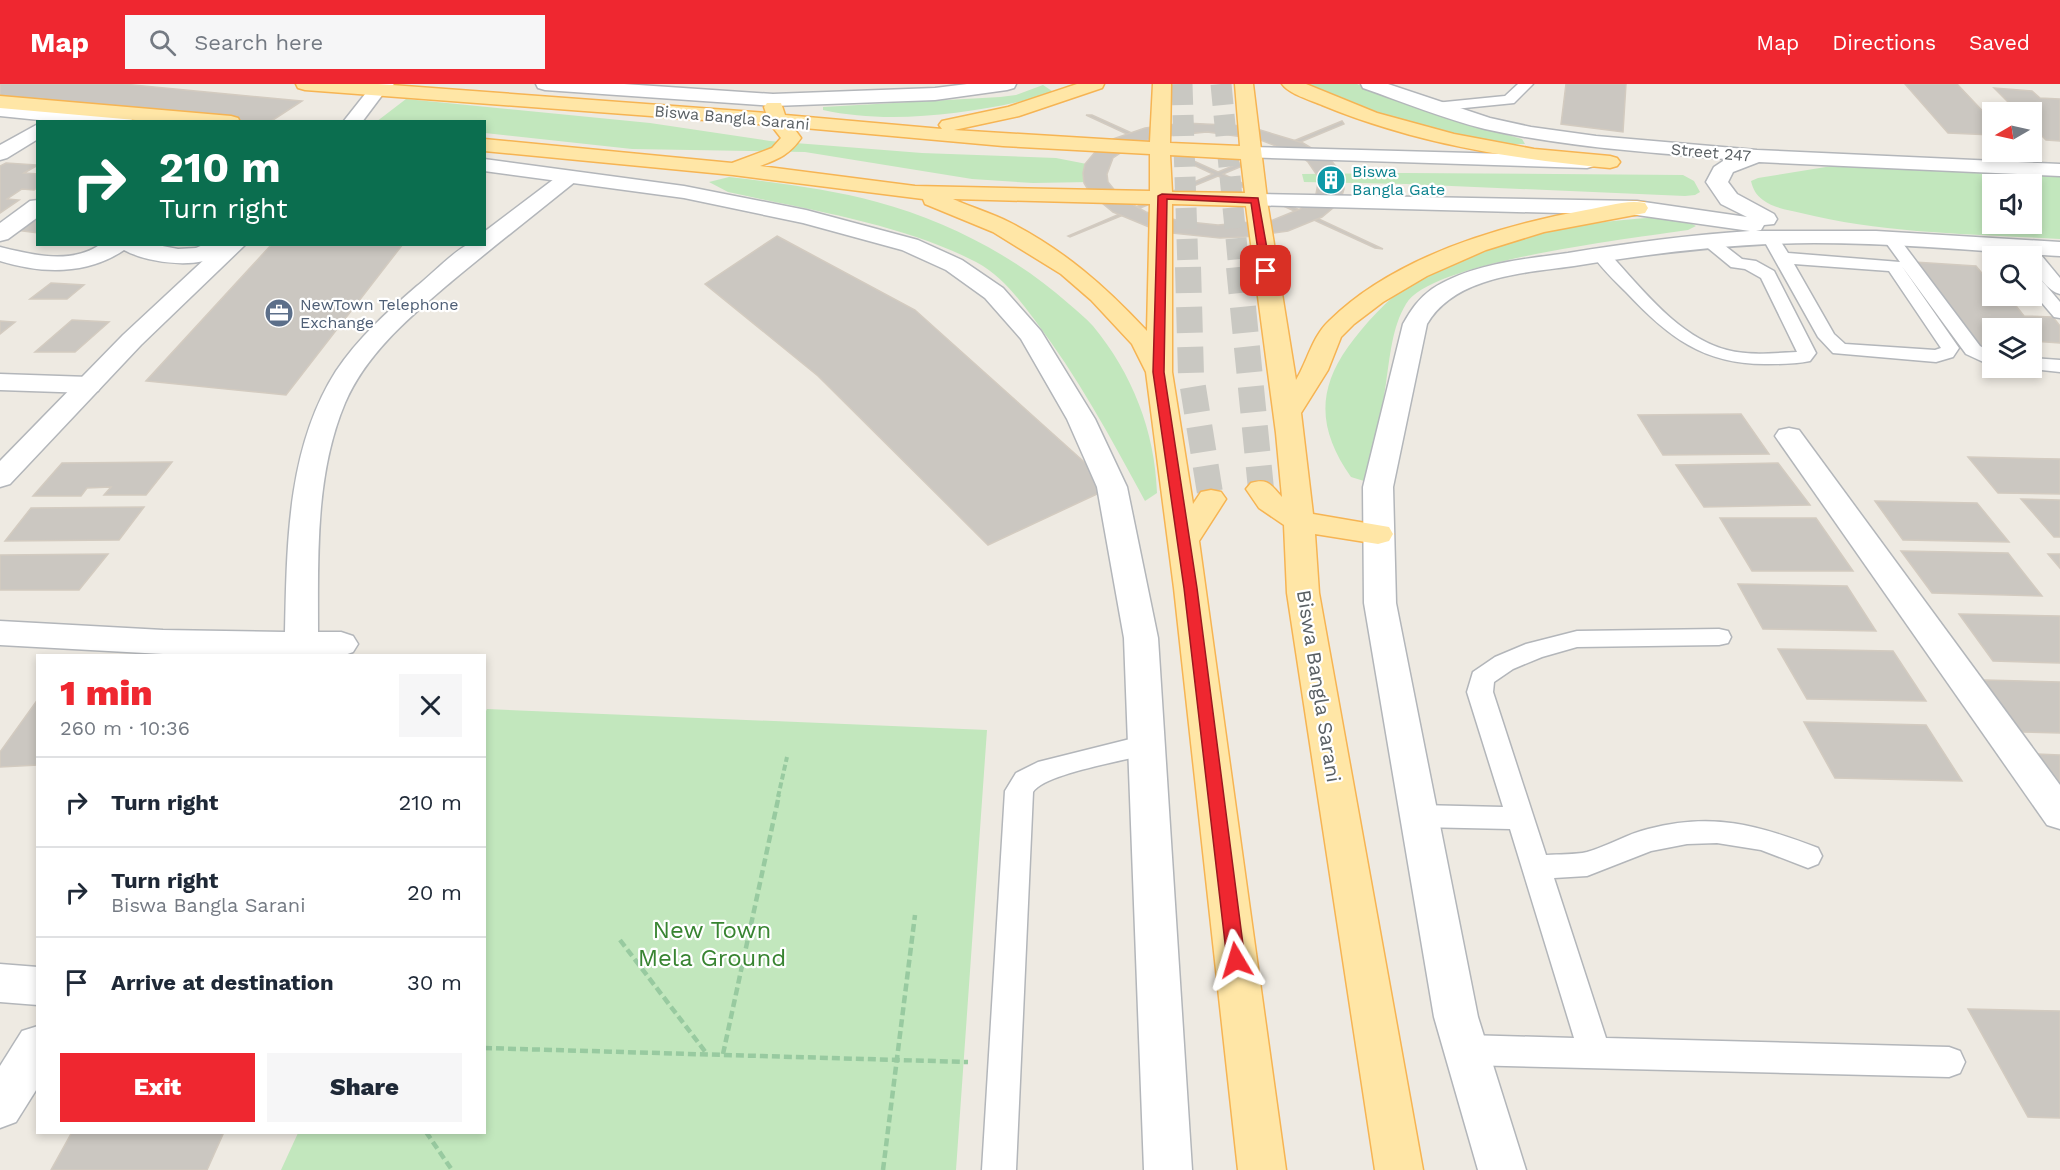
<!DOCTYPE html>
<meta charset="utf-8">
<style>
:root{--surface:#fff;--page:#f6f6f7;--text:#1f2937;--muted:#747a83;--line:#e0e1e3;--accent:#ef2730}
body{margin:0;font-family:"Work Sans",sans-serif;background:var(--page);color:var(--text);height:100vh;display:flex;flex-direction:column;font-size:22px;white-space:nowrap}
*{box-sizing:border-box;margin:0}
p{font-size:20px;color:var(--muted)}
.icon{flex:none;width:33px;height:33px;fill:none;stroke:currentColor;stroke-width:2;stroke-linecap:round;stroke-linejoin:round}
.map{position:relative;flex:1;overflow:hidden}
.side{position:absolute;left:36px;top:570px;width:450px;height:480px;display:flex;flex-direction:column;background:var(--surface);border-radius:0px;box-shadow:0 3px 9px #0003}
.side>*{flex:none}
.top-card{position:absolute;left:36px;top:36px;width:450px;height:126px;border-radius:0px;box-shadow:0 3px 9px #0003;background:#0b6e4f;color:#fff;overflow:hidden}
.needle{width:39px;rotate:261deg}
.buttons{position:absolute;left:1982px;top:18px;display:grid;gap:12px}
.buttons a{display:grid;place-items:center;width:60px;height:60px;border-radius:0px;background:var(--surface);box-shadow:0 3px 9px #0003;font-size:30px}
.pin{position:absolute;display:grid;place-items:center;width:51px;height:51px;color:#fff;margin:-26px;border-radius:12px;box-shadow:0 3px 9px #0006}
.me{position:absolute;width:66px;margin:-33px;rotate:353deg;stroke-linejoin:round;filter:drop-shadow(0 0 4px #0008)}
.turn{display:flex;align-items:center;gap:21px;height:126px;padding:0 24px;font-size:27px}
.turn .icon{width:78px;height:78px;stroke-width:2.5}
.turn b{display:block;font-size:42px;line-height:51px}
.round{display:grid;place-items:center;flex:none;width:63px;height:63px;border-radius:0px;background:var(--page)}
.summary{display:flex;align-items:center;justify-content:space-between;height:102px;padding:0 24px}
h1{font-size:36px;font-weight:800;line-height:45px;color:var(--accent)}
.cta{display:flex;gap:12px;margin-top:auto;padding:12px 24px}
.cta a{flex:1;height:69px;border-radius:0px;background:var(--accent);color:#fff;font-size:24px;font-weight:800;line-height:69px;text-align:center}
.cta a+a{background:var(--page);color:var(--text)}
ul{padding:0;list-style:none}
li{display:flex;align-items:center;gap:18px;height:90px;padding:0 24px;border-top:2px solid var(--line)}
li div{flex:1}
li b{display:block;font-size:22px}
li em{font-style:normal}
header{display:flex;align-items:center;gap:36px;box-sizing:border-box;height:84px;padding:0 30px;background:var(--accent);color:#fff}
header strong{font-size:28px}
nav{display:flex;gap:33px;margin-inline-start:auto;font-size:21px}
.search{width:420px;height:54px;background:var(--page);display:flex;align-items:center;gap:15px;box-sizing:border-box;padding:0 21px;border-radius:0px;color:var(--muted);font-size:22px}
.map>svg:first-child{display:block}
</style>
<header>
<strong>Map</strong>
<div class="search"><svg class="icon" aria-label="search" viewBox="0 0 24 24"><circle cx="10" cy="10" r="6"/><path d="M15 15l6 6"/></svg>Search here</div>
<nav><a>Map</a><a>Directions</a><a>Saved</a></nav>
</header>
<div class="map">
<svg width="2060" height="1086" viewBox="0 0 2060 1086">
<rect width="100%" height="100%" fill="#eeeae2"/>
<g fill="#c2e7bd" fill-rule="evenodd">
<path d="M1306,0H1357L1446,34L1522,55L1525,60H1501L1397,37Z"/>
<path d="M1043,1L1055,9C984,28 895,42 823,26V23L1000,13L1016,11Z"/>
<path d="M406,15L650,39L770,57L922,69L1056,74L1097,82L1090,98L1033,99L972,95L805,68L632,65L485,49L484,38H376Z"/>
<path d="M1832,82L2060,92V155C1974,150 1885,150 1801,129C1789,126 1773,124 1763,116C1756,111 1753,105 1751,97L1758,94ZM1992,100H2031V140H1992Z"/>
<path d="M1404,89L1683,91L1694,97L1700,108L1695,111L1685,112L1406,100L1304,98L1302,90Z"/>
<path d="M729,93C779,99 829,105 877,118C947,137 1015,172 1069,220C1077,227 1086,234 1093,242C1132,289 1155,347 1157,409L1145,417C1111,354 1078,293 1034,235C1018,214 1001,191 976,178C903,140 809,126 728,108L709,98Z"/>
<path d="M1660,133L1686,137L1696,142L1688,146C1636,154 1431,177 1406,220C1392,243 1390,273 1386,299C1381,330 1377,362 1372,393L1364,397L1351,393C1320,349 1315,309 1348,263C1365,240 1387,215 1411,199C1424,191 1439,186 1453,180C1467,174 1480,167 1495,162C1547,143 1605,137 1660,133Z"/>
<path d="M487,625L987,646L956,1086H281L298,1049L484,1048V631Z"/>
</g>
<g fill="#cbc7c1" stroke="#d3cbc0" stroke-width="1.5" fill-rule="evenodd">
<path d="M0,0H123L302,17L270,38H206L0,17Z"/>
<path d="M1566,0H1626L1623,48L1561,40Z"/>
<path d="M1905,0H1957L1992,37V51L1948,49Z"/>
<path d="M1994,4L2032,7L2040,14L2060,15V57L2046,56L2031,41V28H2018Z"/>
<path d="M1086,31H1092L1218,88L1342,37L1344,40L1223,90L1383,165L1375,164L1218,92L1070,153L1068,152L1213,90Z"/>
<path d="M1184,39L1247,42L1303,59L1330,75L1338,85L1343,95L1344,105L1341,115L1333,124L1322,133L1288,147L1244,153L1220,154L1172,149L1149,143L1113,128L1090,109L1084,99L1083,89L1085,80L1100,62L1113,55L1145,44ZM1207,48L1258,55L1299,71L1308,78L1319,94L1316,110L1300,125L1273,136L1218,141L1180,137L1146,128L1121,114L1108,98L1107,90L1113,74L1131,62L1157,53Z"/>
<path d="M6,79L38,81L24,89L38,90V103L34,106L22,105L7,115L19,116L0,129V82Z"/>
<path d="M32,136H38V149L15,146Z"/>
<path d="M777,152L915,226L1112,403L988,461L818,292L705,200Z"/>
<path d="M272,160H403L286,311L146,297Z"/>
<path d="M1914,178L1976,182L1985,193H1992V212H2031V208L2041,219L2013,218L2024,232L2053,233L2060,242V259L2031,257V244H1992V267L1979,266Z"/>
<path d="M51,199L84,201L67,215H30Z"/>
<path d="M72,236L109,238L75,268H35Z"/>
<path d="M0,237L15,238L0,250Z"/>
<path d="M1741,330L1769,370L1663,371L1638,331Z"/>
<path d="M1968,373L2060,375V410L1998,409Z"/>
<path d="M172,378L146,411H104L111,403L87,404L81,412H33L62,379Z"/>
<path d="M1778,379L1810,421L1704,423L1676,381Z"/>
<path d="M2021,415L2060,416V453H2054Z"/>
<path d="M1875,417L1977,419L2009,458L1903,456Z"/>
<path d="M144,423L119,456L5,457L31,424Z"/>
<path d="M1720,434H1816L1853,487H1752Z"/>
<path d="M1901,467L2008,469L2042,512L1932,509Z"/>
<path d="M108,470L79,506H0V471Z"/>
<path d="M2048,470H2060V484Z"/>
<path d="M1738,500L1847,502L1876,547L1763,545Z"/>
<path d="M1959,530L2060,532V579L1993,577Z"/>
<path d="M1778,565L1893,567L1926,617L1807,615Z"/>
<path d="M1984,596L2060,598V649L2021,648Z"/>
<path d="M38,615V681L0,683V668Z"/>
<path d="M1804,638L1926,641L1962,697L1835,694Z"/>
<path d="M2037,670L2060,671V705Z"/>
<path d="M1968,925L2060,927V1034L2028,1033Z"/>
<path d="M72,1048H224L207,1086H51Z"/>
</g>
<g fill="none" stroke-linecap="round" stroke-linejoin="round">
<g stroke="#c9c8c2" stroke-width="21" stroke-dasharray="21 10" stroke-linecap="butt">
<path d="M1182,0L1188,185"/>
<path d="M1221,0L1239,185"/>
</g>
<g stroke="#c9c8c2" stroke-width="26" stroke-dasharray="26 14" stroke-linecap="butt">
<path d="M1188,183L1191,291L1211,415"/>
<path d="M1239,183L1261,405"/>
</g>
<g stroke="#b3b6ba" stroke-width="3">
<g id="service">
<path d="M1518,0H1533L1514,19L1435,27L1428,23L1435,19L1505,12Z"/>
<path d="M1770,148L1776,150L1788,169L1900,178L1884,156L1892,151L1898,153L1980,262L1992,269V282L1966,270L1901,181L1959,264L1953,273L1936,278L1833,269L1818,253L1762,153ZM1794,180L1889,187L1941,264L1935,266L1845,260L1834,250Z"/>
<path d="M1709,152L1715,154L1742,175L1756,177L1774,187L1816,269L1810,277C1796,280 1782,280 1768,280C1704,281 1668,253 1626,208C1614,196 1601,184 1592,170L1600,165L1606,166C1640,202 1677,253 1727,266C1749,272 1775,269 1797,268L1761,194L1745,185L1731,183L1703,160L1701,157Z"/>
<path d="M2025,158L2031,159L2060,194V210C2047,207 2031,185 2031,172H2024L2017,163Z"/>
<path d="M2031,191L2038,192L2060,218V234L2054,233L2031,206Z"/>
<path d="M2031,274L2060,276V288L2024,284H2031Z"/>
<path d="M1719,545L1728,547L1731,553L1728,559L1719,561L1577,563L1542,573L1513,585L1494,598L1493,608L1546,771C1559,770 1575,771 1587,768C1608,762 1627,750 1648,745C1713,728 1758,741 1818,764L1822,772L1818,780L1808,784L1761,766L1717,759L1687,760L1651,767L1587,792L1554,794L1606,954L1949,963L1960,967L1965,978L1960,989L1949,993L1466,981L1455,977L1450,966L1455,955L1466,951L1574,954L1510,745L1419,743L1409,740L1405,732L1409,724L1419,721L1503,723L1467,608L1473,588L1495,573L1526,560L1577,547Z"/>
<path d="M1146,651L1155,654L1159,661L1155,668C1130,676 1045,689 1033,708L1016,1086H982L1005,707L1016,689L1038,678Z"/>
</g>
</g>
<g stroke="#b3b6ba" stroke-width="3">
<g id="minor">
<path d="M373,0H394L383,10L362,38H343Z"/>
<path d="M38,40V55L7,74L0,76V61Z"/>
<path d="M569,87L576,89L579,93L576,97C535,130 493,163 452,197C411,232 367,268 345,319C315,390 318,472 318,548H341L353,552L358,560L353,568L342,572L163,570L0,561V537L163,546L285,548C287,460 287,364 336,287C358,254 388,227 417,202C430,192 453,168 467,161C471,159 479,160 484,160V148L562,89Z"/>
<path d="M38,116V133L8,155L0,157V139L30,117Z"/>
<path d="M101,160H152L178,165L196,164L205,160H232C213,189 149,180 124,166C87,191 42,190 0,177V163C33,171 71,181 101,160Z"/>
<path d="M0,290L89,293L98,295L102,301L98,307L89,309L0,306Z"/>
<path d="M1789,344L1799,346L2060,701V745L2047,741L1775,352L1779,346Z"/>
<path d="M0,880L38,883V921L0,918Z"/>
<path d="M38,942V1003L16,1038L0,1044V982L22,947Z"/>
</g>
</g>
<g stroke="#b3b6ba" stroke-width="3">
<g id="tertiary">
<path d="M536,0H624L773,10L935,4L967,0H1016L1014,4L1007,6L935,16L773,22L545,6L538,4Z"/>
<path d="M1361,0H1388L1490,34L1531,43L1596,52L1757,66L2060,80V92L1759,78L1733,88L1728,98L1737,110L1774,130L1777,135L1774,140L1764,141L1761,146L1756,147H1876L2060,158V172C1978,167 1896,159 1814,159C1734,159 1654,169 1574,182C1525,189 1455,192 1427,240L1393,403L1396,519L1478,933L1526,1086H1478L1434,933L1364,519L1363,403L1403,240C1411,226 1418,215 1432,205C1470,180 1524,175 1568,169C1629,159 1689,151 1750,147L1637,131L1247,121L1244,116L1247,111L1255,110L1637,117L1747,133L1721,120L1706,98L1714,83L1726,75C1645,68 1564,63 1485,45C1444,35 1403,18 1363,4Z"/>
<path d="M0,20L124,32L131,34L133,38H59L0,32Z"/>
<path d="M1249,63L1587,72L1594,74L1597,78L1594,82L1587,84L1242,73L1239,69L1242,65Z"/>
<path d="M484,75L684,102L806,126L918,156L962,176L1003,204L1041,247L1095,335L1127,403L1158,554L1192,1086H1144L1124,554L1097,403L1067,335L1021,255L985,214L946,186L902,166L803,139L684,114L484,87Z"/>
<path d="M221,160H246L141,261L10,400L0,403V377L123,251Z"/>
</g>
</g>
<g stroke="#f6b453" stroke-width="3">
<g id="primary">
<path d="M296,0H378L766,29L764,23L767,19H781L785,31L942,45L939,41L942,37L1008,23L1077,0H1104L1102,4L1019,32L954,46L1150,58L1153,0H1171L1170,59L1240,62L1235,0H1253L1268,123L1296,296C1308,276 1312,253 1329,237C1394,173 1499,142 1586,126C1604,123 1627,115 1645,119L1648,124L1645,129L1544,148L1486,166L1427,192L1383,218L1354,240L1341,253L1328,286L1301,329L1313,430L1389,443L1393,450L1389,457L1378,460L1315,450L1319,509L1423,1086H1375L1287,509L1284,441L1259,424L1246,405L1251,399C1268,394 1271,401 1282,413L1276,349L1246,122L1172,120V288L1193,420L1201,408L1211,406L1221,408L1226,415L1199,457L1286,1086H1238L1174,504L1146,288L1132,260L1091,216L1061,190L993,148L925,120L923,115L733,91L484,67V55L732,79L772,64L781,54L771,41L305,6L298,4ZM793,43L1003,62L1150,70V107L915,102L760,82C779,75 790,70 801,54ZM1170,71L1241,75L1245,109L1172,108ZM953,115L1150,120L1147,247C1105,202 1064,166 1009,138C991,129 971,123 953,115Z"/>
<path d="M1282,0H1306L1377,29L1454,50L1534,65L1610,72L1617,74L1620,78L1617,82L1610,84C1511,75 1414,59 1322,21C1310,16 1289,10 1282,0Z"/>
<path d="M0,12L231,32L238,34L240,38H158L0,24Z"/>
</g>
</g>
<path stroke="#98caa0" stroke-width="4" stroke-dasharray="6 3" stroke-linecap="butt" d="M778,713L787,673"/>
<g stroke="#98caa0" stroke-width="4.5" stroke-dasharray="8 4" stroke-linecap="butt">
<path d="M620,856L707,970"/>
<path d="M484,964L968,978"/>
<path d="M723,970L779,711"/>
<path d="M426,1048L452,1086"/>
<path d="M883,1086L915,831"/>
</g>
<use href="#service" fill="#fff" fill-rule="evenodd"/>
<use href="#minor" fill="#fff" fill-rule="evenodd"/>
<use href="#tertiary" fill="#fff" fill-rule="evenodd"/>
<use href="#primary" fill="#ffe6a6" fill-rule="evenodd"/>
</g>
<path fill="#ef2730" stroke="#9b191f" stroke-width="1.5" d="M1162,110L1258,114L1271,187L1266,190L1261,187L1251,119L1167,115L1164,288L1197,504L1245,876L1242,882L1236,884L1230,882L1227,876L1184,504L1153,288L1158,112Z"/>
<defs>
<g id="building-disc" transform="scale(1.5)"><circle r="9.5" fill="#0f9aa8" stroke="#fff"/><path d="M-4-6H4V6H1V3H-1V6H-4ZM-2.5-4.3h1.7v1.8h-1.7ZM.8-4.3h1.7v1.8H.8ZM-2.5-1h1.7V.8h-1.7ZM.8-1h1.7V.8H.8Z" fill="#fff"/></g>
<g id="office-disc" transform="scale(1.5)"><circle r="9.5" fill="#5c6f8a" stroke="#fff"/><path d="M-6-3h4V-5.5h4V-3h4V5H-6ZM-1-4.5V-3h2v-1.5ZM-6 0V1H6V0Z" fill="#fff"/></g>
</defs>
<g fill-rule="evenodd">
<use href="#building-disc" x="1331" y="96"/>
<use href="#office-disc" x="279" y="229"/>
</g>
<g text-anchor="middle" stroke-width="4.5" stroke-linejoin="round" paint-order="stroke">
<g font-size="16" fill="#5a6064" stroke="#fff">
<text transform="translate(732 33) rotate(5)" y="6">Biswa Bangla Sarani</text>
<text transform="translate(1711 68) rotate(5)" y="6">Street 247</text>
</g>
<g font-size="16" fill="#0d838f" stroke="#fff" text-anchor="start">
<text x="1352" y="93">Biswa<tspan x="1352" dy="18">Bangla Gate</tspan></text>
</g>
<g font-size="16" fill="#4e5e75" stroke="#fff" text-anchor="start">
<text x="300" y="226">NewTown Telephone<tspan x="300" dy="18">Exchange</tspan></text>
</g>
<g font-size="20" fill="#5a6064" stroke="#fff">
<text transform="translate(1319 602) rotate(81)" y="7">Biswa Bangla Sarani</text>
</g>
<g font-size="24" fill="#388431" stroke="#fff">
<text x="712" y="854">New Town<tspan x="712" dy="28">Mela Ground</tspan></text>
</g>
</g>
</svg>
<div class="buttons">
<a><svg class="needle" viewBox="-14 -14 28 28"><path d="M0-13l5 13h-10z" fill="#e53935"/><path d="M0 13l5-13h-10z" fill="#747a83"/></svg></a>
<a><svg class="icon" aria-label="sound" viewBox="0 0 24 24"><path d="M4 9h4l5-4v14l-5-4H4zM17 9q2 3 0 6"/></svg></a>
<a><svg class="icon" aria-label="search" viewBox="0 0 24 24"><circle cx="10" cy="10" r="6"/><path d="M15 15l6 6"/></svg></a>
<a><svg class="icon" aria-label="layers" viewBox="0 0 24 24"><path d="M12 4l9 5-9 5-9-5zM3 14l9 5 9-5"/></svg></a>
</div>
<div class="pin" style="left:1266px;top:187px;background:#d93025"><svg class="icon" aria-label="arrive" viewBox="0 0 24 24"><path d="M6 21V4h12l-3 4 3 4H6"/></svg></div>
<svg class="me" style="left:1236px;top:876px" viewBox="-20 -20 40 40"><path d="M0-17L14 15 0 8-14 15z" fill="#ef2730" stroke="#fff" stroke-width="4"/></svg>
<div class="top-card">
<div class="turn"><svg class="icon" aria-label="right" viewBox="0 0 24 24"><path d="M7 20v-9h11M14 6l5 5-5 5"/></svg><div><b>210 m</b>Turn right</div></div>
</div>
<section class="side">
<div class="summary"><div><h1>1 min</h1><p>260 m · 10:36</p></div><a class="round"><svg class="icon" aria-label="close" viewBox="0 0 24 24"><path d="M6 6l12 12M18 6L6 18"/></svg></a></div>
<ul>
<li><svg class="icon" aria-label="right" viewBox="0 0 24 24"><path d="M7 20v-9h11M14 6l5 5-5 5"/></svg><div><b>Turn right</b></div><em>210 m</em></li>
<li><svg class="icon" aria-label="right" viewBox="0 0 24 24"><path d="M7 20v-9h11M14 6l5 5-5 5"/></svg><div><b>Turn right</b><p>Biswa Bangla Sarani</p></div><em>20 m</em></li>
<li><svg class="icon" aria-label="arrive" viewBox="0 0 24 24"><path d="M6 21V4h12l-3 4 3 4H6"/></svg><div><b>Arrive at destination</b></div><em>30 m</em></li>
</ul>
<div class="cta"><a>Exit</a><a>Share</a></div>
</section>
</div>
